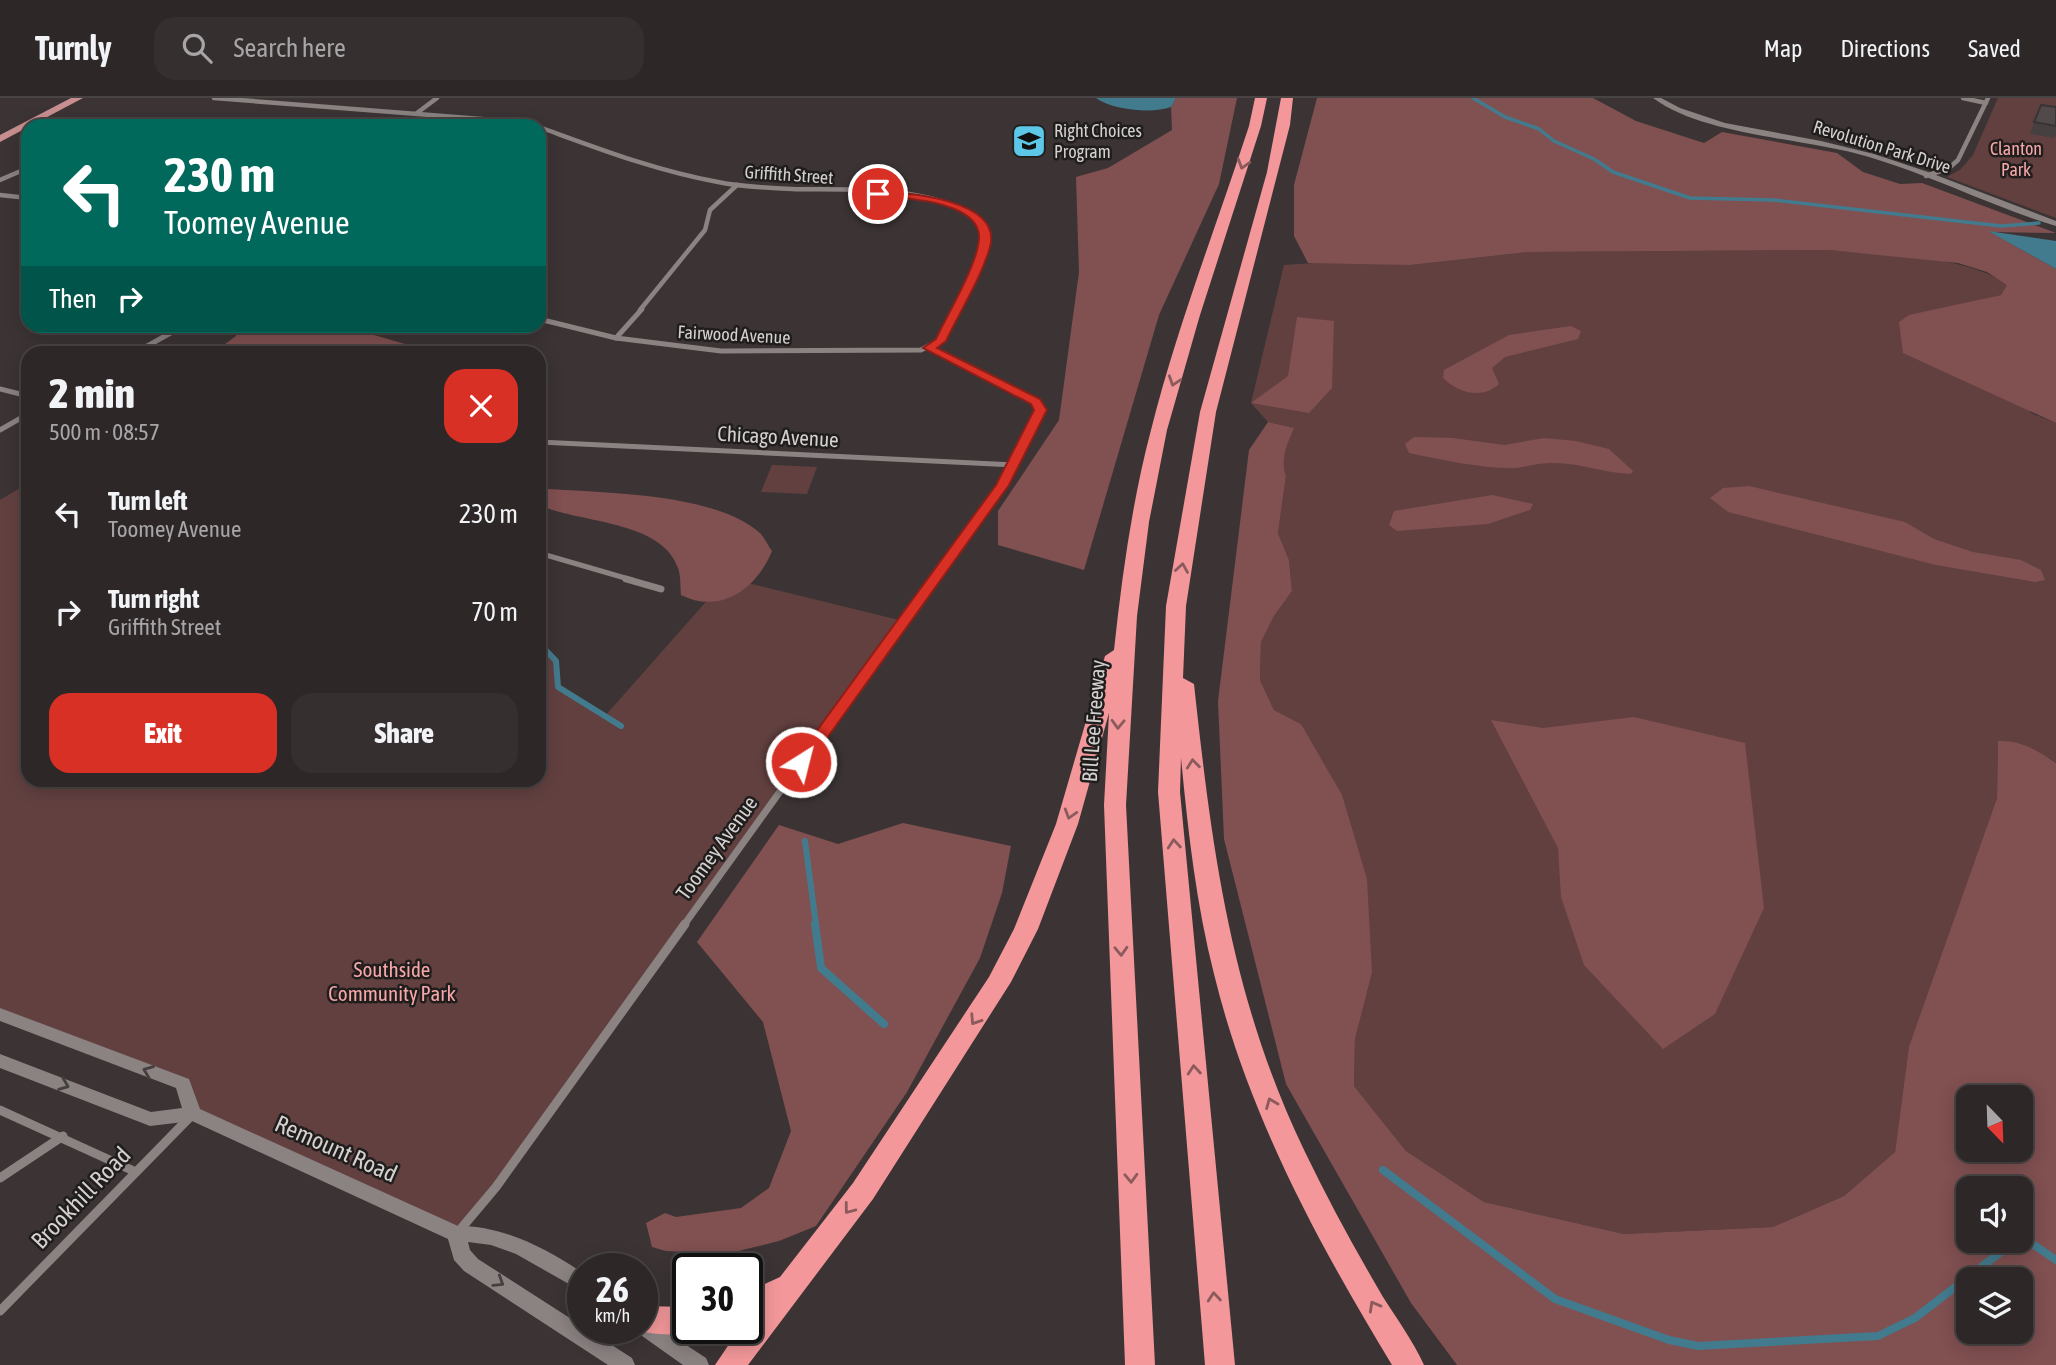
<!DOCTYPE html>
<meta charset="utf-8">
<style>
:root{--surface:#2d2727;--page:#352f2f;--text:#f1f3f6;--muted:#a7a5a7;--line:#484444;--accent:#d93025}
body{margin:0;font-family:"Asap Condensed",sans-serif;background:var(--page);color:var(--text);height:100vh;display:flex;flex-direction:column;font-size:26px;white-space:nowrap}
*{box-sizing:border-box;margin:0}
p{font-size:23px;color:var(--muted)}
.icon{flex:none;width:38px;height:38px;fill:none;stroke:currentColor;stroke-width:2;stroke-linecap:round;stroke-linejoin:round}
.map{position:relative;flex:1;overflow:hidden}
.details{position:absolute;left:21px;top:248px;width:525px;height:441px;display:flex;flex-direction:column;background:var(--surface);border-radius:21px;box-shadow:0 4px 18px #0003,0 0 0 2px var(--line)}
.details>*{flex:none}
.hud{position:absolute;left:21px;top:21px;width:525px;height:214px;border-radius:21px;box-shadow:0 4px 18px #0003,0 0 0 2px var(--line);background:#00695c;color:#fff;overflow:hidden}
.needle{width:46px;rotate:157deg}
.buttons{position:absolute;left:1956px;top:987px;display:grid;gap:14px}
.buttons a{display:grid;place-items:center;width:77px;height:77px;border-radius:14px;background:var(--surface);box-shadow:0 4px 18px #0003,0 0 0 2px var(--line);font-size:35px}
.speed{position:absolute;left:567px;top:1155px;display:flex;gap:14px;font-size:35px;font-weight:700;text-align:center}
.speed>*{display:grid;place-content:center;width:91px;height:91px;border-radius:50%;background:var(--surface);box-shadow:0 4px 18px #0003,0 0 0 2px var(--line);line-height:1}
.speed small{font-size:18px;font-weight:400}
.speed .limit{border:4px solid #111;border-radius:10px;background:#fff;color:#111}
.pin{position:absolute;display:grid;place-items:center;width:60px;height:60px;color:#fff;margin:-30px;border:4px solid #fff;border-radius:50%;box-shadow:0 2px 7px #0007}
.me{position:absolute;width:77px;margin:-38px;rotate:36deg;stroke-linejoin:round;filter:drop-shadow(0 0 5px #0008)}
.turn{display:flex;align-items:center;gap:24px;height:147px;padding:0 28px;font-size:32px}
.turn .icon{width:91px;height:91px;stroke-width:2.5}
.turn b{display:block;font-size:49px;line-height:60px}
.then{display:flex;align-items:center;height:66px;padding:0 28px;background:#0003;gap:14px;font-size:26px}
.round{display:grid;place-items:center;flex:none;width:74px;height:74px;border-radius:21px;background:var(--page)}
.summary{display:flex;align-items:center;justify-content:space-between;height:119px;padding:0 28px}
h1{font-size:42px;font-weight:800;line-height:52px}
.action{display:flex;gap:14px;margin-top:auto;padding:14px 28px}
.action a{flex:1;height:80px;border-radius:21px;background:var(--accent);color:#fff;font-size:28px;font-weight:800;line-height:80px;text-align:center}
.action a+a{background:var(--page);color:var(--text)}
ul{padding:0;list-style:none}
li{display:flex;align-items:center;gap:21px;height:98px;padding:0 28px}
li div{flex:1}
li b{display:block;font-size:26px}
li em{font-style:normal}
header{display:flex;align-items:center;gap:42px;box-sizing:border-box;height:98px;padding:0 35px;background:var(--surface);border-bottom:2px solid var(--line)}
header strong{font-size:33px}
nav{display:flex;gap:38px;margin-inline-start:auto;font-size:24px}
.search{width:490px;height:63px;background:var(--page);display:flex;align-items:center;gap:18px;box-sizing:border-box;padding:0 24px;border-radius:21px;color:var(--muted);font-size:26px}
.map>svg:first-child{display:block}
</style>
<header>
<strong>Turnly</strong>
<div class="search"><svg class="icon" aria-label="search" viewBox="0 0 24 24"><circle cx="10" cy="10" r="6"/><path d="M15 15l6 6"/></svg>Search here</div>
<nav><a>Map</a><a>Directions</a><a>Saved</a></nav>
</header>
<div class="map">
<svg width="2056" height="1267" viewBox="0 0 2056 1267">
<rect width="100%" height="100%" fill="#3c3434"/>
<g fill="#624040">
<path d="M1998,0H2056V120L1947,79L1961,71L1973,57Z"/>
<path d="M1829,152C1888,158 1956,155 2008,186L2001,197L1980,202L2031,315L2056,325V665C2038,652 2021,642 1998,644L1997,700L1909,948L1895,1054L1844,1098L1773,1129L1624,1136L1484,1104L1406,1053L1354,988L1355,941L1372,875L1301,626L1274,612L1260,582L1261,544L1274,518L1292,493L1289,462L1278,435L1286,378C1280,361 1286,346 1293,330L1268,324L1251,305L1284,167L1345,163L1410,167L1529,154Z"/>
<path d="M772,367L817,369L807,396L761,394Z"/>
<path d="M28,385V682H539V545L556,563L558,589L605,618L727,480L903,523L457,1136L193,1016L182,986L0,916V402Z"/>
</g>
<g fill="#815051" fill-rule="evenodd">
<path d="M1176,0H1237L1219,86L1159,217L1084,472L998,447V413L1059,322L1079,174L1076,79L1108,70L1172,32L1171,9Z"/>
<path d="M1317,0H1593L1636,23L1704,45L1722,34L1837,55L1863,74L1900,86L1922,85L2056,135L1990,134L2056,171V325L1903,255L1899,224L1909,217L2001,197L2007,187L1987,174L1958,165L1829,152L1529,154L1410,167L1308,165L1294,138V87Z"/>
<path d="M1297,219L1334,223L1332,290L1309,315L1251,305L1288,278Z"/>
<path d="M239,228H343L436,255H213L236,238Z"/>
<path d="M1571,228L1581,233L1578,241L1505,259L1492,270L1499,286C1481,302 1459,295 1443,280L1444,272L1509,237Z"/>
<path d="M1268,324L1294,330C1287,346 1280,361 1286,378L1278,435L1289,462L1292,493L1274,518L1261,544L1260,582L1274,612L1301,626L1342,697L1367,781L1372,875L1355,941L1354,988L1406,1053L1484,1104L1624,1136L1773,1129L1844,1098L1895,1054L1909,948L1997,700L1998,643C2021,642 2038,652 2056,665V1267H1457L1411,1205L1286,986L1224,741L1218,603L1249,352ZM1969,999H2021V1052H1969ZM1969,1090H2021V1143H1969ZM1969,1181H2021V1234H1969Z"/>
<path d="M1414,339L1453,340L1504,347L1544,340L1576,343L1609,351L1633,373L1631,376C1604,375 1578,364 1550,365C1537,365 1525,370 1512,370C1477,370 1444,362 1409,355L1405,346Z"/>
<path d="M1749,388L1905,424L1934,441L1973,454L2021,462L2041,472L2045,482L2035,484L1936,467L1728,414L1710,400L1723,390Z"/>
<path d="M548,391C605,395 715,395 760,435C765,440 768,448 772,453C757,490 721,517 681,497C680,488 681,478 678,470C662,422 578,425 539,407V393Z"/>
<path d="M1492,397L1533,406L1530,412L1488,426L1397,433L1389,427L1394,413Z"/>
<path d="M1634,619L1745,645L1764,810L1715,916L1663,951L1584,867L1561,799L1558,750L1491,622L1543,630Z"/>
<path d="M903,725L1011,748L1002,795L980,860L907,994L816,1128L779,1143L726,1156L666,1153L652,1149L646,1125L665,1115L676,1119L741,1110L769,1090L791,1033L763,924L697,844L779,727L838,746Z"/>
</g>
<g fill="#437b8e">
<path d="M1096,0H1176L1171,9C1152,16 1112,12 1096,0Z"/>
<path d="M1988,133L2056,143V171Z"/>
</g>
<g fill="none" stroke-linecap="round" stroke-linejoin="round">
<path stroke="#437b8e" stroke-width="3.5" d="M1473,0L1505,19L1539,31L1554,43L1594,61L1613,74L1690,100L1773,102L2001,128L2039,125"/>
<g stroke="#437b8e" stroke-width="6">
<path d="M539,545L556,563L558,589L621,628"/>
<path d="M805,743L816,827"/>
</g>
<g stroke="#437b8e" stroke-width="8">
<path d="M815,826L821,870L884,926"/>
<path d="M1383,1072L1555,1201L1669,1242L1698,1248L1878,1238L1915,1220L2010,1147H2034L2056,1162"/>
</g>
<g stroke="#8b8282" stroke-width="4.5">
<path d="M214,0L507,23L535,28"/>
<path d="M1963,0L1986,5"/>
<path d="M417,15L437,0"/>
<path d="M539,29C597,50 656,73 718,84C742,89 767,90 792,91C837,93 977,83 986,143L954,212"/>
<path d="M1926,78L1949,70L1958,62L1988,0"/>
<path d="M0,82L28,70"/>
<path d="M0,97L28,100"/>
<path d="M640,212L705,132L710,112L737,87"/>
</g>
<g stroke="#8b8282" stroke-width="5">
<path d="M539,221L616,240L721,253L921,252L940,242L955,211"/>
<path d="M616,240L642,211"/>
<path d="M929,250L1036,304L1040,309L1015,367L932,482"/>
<path d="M133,256L183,228"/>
<path d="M0,291L28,298"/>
<path d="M0,332L28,316"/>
<path d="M539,344L1015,367"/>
<path d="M539,455L632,482"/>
</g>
<g stroke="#8b8282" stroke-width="7">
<path d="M626,481L661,491"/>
<path d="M684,827L933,481"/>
</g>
<g stroke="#8b8282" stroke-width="9">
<path d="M0,1012L136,1074"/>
<path d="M0,1080L63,1038"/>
<path d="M459,1133L496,1089L685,826"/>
<path d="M0,1213L191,1018"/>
</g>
<path fill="#8b8282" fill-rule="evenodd" d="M1653,0H1661L1680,10L1725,25L1821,43L1874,56L1928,74L2056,123V128C1993,109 1933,78 1869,59C1806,40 1704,38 1653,0Z"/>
<g fill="#8b8282" fill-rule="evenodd">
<path d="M0,910L189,981L200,1011L458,1128C505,1128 545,1150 583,1175V1194L516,1156L491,1147L468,1144L470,1152L478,1161L632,1260L635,1267H608L464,1173L454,1162L448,1141L192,1023L150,1028L0,970V956L151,1014L182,1010L176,990L0,923Z"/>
<path d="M642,1218L706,1260L709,1267H683L635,1233L634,1230H642Z"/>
</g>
<path fill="#c98f90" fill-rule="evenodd" d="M71,0H83L0,44V37Z"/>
<g fill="#f3979a" fill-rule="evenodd">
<path d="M1255,0H1267L1261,28L1200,217L1167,332L1149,424L1137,518L1126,707L1155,1267H1125L1104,707L1109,615L1078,726L1038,831L1011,884L873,1101L748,1267H715L740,1230H747V1194L780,1179L853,1085L989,879L1014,831L1056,726L1105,558L1114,552C1122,478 1132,404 1151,332C1177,229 1216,129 1249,28Z"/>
<path d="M1281,0H1293L1290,27L1216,314L1186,508L1183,580L1194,586C1212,752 1231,901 1305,1054C1329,1104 1355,1151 1383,1199C1397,1221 1413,1243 1424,1267H1392C1318,1145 1248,1016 1214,876C1196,805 1188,733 1181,660L1180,694L1235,1267H1205L1158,694L1166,508L1200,314L1267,74Z"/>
<path d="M642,1208L688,1209V1230H699C683,1240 649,1237 631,1230H642Z"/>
</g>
</g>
<path fill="#474040" d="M2056,9V35L2054,40L2030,36L2034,24Z"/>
<path fill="#524a4a" stroke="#393434" stroke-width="2" d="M2041,7L2056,9V28L2034,24Z"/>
<defs><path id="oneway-chevron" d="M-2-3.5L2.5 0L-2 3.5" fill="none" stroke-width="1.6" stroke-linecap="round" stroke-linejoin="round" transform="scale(1.75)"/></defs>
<g stroke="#8a5a5c">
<use href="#oneway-chevron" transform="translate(1243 66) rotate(107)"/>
<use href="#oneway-chevron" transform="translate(1174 283) rotate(108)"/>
<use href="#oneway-chevron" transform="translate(1182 470) rotate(-81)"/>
<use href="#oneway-chevron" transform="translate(1118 626) rotate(92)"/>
<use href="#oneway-chevron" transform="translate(1193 666) rotate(-96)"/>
<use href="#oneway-chevron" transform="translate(1070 716) rotate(107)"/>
<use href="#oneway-chevron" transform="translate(1174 746) rotate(-95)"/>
<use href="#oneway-chevron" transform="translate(1121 853) rotate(88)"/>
<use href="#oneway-chevron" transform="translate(975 922) rotate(123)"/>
<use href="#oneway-chevron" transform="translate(1194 972) rotate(-95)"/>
<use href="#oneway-chevron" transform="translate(1271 1005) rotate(-112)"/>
<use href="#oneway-chevron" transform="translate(1131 1080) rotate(88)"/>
<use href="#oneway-chevron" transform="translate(849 1111) rotate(127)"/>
<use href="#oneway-chevron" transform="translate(1214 1199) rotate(-95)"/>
<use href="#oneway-chevron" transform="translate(1374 1208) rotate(-119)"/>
</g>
<g stroke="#454040">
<use href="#oneway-chevron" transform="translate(148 973) rotate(-159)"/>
<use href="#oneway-chevron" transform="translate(64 987) rotate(21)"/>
<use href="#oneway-chevron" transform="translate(499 1184) rotate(32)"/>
</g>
<path fill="#d93025" stroke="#8d1f18" stroke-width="2" d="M878,93C907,95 1003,101 990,149C981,181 960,213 946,243L937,250L1040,301L1047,312L1009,387L807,668L801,670L793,664L796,661L996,387L1034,312L1031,306L923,250L936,241C946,218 986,154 978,132C972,112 936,104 918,102C904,99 889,101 875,98Z"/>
<defs>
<g id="school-square" transform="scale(1.75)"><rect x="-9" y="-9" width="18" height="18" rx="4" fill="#5dc7e8" stroke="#201d1d"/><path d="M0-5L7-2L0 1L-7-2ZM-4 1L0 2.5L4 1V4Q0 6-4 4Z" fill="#111"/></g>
</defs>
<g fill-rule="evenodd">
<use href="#school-square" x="1029" y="43"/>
</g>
<g text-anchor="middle" stroke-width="5" stroke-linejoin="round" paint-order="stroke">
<g font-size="18" fill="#d5d0d0" stroke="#201d1d" text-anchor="start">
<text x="1054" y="39">Right Choices<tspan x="1054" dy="21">Program</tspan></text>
</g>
<g font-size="18" fill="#d5d0d0" stroke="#201d1d">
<text transform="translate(1882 49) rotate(17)" y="6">Revolution Park Drive</text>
<text transform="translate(789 77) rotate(4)" y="6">Griffith Street</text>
<text transform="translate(734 237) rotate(3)" y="6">Fairwood Avenue</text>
</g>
<g font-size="18" fill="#f8a7a9" stroke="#201d1d">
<text x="2016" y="57">Clanton<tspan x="2016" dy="21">Park</tspan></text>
</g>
<g font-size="21" fill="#d5d0d0" stroke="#201d1d">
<text transform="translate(778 339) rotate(3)" y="7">Chicago Avenue</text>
<text transform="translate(1094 623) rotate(-86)" y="7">Bill Lee Freeway</text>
<text transform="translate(717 750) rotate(-54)" y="7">Toomey Avenue</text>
</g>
<g font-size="21" fill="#f8a7a9" stroke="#201d1d">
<text x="392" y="879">Southside<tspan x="392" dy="24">Community Park</tspan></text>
</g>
<g font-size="24" fill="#d5d0d0" stroke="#201d1d">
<text transform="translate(336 1051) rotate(24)" y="8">Remount Road</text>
<text transform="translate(81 1100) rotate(-46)" y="8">Brookhill Road</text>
</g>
</g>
</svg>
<div class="buttons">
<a><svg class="needle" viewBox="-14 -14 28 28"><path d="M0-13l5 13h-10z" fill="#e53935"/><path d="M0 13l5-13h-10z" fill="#a7a5a7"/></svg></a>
<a><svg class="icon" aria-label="sound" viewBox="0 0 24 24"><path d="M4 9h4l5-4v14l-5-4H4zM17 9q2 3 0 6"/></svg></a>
<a><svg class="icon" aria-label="layers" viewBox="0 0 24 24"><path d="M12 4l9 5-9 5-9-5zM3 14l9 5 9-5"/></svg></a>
</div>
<div class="speed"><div>26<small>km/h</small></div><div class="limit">30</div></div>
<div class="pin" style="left:878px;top:96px;background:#d93025"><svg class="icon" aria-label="arrive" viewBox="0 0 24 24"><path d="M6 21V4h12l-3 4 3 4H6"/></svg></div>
<svg class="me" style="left:801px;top:664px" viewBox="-20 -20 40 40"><circle r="17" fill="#d93025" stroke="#fff" stroke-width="3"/><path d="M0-11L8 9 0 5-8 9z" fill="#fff"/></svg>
<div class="hud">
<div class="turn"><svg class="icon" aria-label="left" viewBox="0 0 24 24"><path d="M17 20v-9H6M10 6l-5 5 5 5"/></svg><div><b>230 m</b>Toomey Avenue</div></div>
<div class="then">Then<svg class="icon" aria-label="right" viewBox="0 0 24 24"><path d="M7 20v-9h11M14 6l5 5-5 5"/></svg></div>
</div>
<section class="details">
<div class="summary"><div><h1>2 min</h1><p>500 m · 08:57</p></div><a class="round" style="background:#d93025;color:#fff"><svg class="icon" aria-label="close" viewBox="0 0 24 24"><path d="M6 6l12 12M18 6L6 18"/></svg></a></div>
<ul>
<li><svg class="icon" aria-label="left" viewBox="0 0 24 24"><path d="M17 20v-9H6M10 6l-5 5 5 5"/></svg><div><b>Turn left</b><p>Toomey Avenue</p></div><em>230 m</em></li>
<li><svg class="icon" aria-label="right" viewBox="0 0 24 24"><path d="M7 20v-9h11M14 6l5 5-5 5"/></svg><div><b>Turn right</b><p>Griffith Street</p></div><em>70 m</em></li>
</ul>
<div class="action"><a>Exit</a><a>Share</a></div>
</section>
</div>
